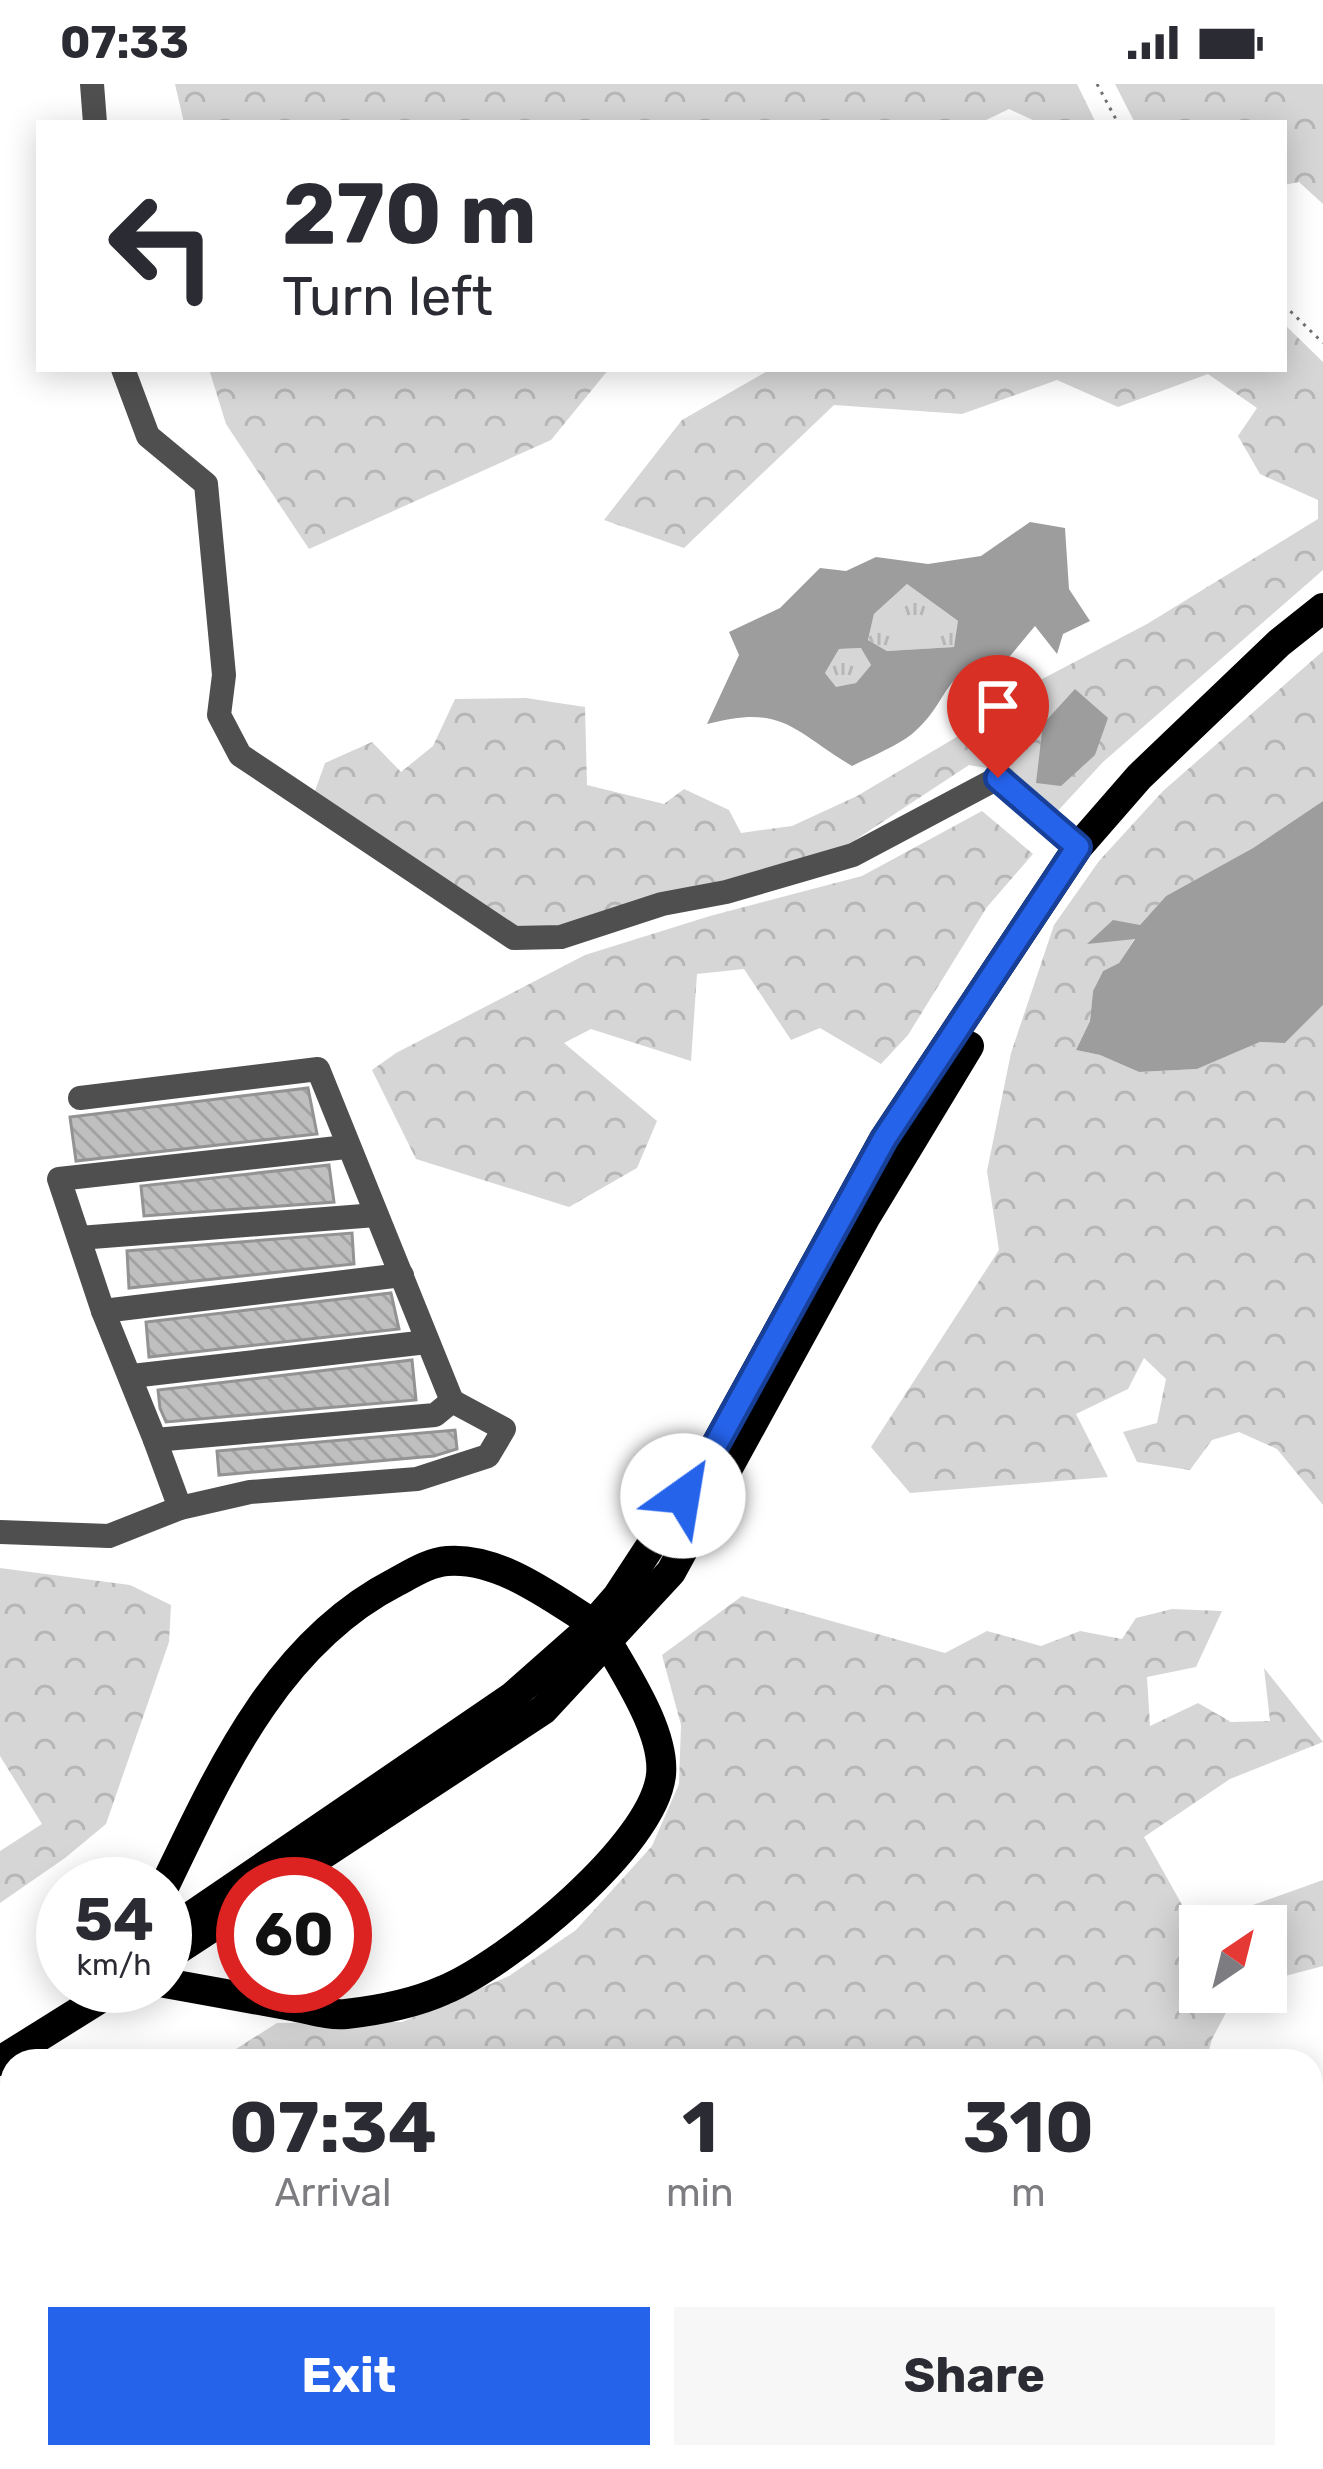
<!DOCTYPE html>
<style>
:root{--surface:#fff;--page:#f7f7f7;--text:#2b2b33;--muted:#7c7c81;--accent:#2563eb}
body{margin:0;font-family:Rubik,sans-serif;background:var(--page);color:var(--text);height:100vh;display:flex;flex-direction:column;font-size:45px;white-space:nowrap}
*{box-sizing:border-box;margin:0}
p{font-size:39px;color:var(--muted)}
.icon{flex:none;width:66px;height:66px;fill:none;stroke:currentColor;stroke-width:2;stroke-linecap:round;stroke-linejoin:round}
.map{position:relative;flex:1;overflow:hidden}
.side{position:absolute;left:0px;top:1965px;width:1323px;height:420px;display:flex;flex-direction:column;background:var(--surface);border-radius:36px 36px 0 0;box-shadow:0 6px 30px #0003}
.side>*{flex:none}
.banner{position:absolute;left:36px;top:36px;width:1251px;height:252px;border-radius:0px;box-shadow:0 6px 30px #0003;background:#fff;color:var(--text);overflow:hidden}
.needle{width:78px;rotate:35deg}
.buttons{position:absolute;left:1179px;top:1821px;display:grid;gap:24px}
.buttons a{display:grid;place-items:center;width:108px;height:108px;border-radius:0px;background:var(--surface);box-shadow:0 6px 30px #0003;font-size:60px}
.speed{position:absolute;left:36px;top:1773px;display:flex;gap:24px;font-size:60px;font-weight:700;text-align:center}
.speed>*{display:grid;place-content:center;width:156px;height:156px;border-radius:50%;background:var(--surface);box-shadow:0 6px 30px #0003;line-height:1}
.speed small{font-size:30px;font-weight:400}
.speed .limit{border:18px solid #d22;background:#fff;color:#111}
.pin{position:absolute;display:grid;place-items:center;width:102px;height:102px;color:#fff;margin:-123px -51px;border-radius:50% 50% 50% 0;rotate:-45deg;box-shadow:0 0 12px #0007}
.pin .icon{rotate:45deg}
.me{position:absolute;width:132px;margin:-66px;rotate:32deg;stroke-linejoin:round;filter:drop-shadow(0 0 9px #0008)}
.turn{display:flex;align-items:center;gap:42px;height:252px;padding:0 48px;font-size:54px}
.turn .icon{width:156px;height:156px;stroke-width:2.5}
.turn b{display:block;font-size:84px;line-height:102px}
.eta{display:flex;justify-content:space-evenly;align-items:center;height:204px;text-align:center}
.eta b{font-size:72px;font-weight:700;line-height:84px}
.button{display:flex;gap:24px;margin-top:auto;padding:24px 48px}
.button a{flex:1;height:138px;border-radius:0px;background:var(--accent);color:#fff;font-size:48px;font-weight:700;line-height:138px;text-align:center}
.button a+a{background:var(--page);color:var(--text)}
.status{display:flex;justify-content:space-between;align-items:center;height:84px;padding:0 60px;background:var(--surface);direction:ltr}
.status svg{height:33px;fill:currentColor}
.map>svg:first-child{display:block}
</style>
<div class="status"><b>07:33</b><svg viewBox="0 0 49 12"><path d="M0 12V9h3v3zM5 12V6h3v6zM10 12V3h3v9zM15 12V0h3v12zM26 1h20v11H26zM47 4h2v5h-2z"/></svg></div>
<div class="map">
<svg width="1323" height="2385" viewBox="0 0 1323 2385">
<defs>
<pattern id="grass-tufts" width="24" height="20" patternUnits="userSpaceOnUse" patternTransform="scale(3)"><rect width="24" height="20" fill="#d6d6d6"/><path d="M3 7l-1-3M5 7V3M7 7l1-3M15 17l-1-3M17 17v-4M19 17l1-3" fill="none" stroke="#b6b6b6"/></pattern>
<pattern id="forest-crowns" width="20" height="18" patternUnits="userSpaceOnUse" patternTransform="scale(3)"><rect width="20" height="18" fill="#d6d6d6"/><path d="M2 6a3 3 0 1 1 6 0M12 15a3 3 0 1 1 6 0" fill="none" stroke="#b6b6b6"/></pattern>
<pattern id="building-back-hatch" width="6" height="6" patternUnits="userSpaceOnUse" patternTransform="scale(3)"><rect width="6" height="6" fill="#bfbfbf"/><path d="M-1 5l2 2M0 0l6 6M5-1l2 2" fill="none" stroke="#a2a2a2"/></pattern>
</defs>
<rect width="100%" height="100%" fill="#fff"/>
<g fill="url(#grass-tufts)">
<path d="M907,500L959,538L954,563L887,567L868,556L874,530Z"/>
<path d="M862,564L871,581L856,599L836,604L825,589L839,565Z"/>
</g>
<g fill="url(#forest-crowns)">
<path d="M175,0H1077L1096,39H1039L1009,25L980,39H184Z"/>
<path d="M1115,0H1323V120L1299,98L1284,101V39H1135Z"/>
<path d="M1284,240L1323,278V486L1103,678L1054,731L1009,688L969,681L846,762L557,843H517L315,707L325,679L372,658L401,688L433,662L455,615L526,614L585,623L587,701L664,720L684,705L729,726L741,749L792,742L857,712L955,654L1002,616L1147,540L1318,435V416L1260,390L1238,352L1257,324L1208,290L1118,323L1057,296L962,330L834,321L684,464L604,436L682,336L771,285H1284Z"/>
<path d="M209,285H609L551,356L309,465L226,340Z"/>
<path d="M1323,567V717L1253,764L1166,812L1140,841L1090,859L1135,854L1119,879L1103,887L1093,907L1090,937L1076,966L1100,971L1139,988L1197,985L1260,958L1285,959L1323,921V1421L1277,1365L1239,1348L1212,1356L1190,1386L1137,1378L1123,1348L1157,1339L1166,1295L1144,1274L1128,1305L1076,1330L1108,1393L910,1409L871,1363L999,1166L987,1087L1011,969L1054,841L1099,777L1163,707Z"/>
<path d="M982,727L1033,770L987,823L908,951L881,980L820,944L791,956L744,885L697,890L691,977L591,945L564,959L657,1037L637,1084L569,1123L416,1075L372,986L396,969L585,871L710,832L862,792Z"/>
<path d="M0,1484L130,1501L171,1521L169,1558L106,1740L65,1774L0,1819V1767L42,1740L0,1672Z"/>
<path d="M742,1512L945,1569L987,1547L1041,1562L1080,1547L1122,1555L1136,1534L1172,1525L1222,1527L1196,1583L1147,1593L1150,1642L1198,1619L1231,1638L1270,1637L1264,1584L1323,1658L1230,1695L1144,1753L1194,1842L1323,1796V1882L1266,1897V1842H1200V1908H1237L1212,1955L1206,1977H217L277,1939L402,1938L509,1892L576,1846L652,1762L679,1700L681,1641L662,1571Z"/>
<path d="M12,2099V2174L0,2184V2105Z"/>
<path d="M565,2373H743L678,2385H568Z"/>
</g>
<g fill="#9d9d9d" fill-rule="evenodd">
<path d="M1030,438L1065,444L1069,505L1090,537L1063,550L1057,570L1035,542L1005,578C938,583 954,615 912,650C895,663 872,672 852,682C791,645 783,620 707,640L739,571L729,548L780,524L820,484L846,487L876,473L928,480L981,472ZM907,500L958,537L954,563L887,567L868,556L874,530ZM861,564L871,581L856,599L836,603L825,589L839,565Z"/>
<path d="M1075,605L1108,634L1095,671L1061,702L1036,699L1043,640Z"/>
<path d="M1323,717V921L1285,959L1260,958L1197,985L1139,988L1100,971L1076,966L1090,937L1093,907L1103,887L1119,879L1135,855L1087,860L1113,836L1140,841L1166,812L1253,764Z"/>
</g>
<g fill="url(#building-back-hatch)" stroke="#939393" stroke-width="3">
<path d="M308,1004L317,1050L76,1077L70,1033Z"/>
<path d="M329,1081L334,1118L144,1132L141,1102Z"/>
<path d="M352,1149L354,1180L129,1204L127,1167Z"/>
<path d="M391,1209L399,1245L149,1273L146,1238Z"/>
<path d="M412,1276L416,1316L166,1338L160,1324L158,1306Z"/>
<path d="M455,1346L457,1365L434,1372L219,1391L217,1367Z"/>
</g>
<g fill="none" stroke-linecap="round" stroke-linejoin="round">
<g stroke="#717171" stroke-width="3" stroke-dasharray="3 6" stroke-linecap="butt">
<path d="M1097,0L1118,39"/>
<path d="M1284,221L1323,259"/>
</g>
<g stroke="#4f4f4f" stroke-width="24">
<path d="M92,0L95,39"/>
<path d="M123,285L148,352L206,400L224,591L219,631L240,671L514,854L561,853L662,820L726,808L853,771L998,694L1078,763"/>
<path d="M80,1014L318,985L452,1317"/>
<path d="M79,1154L376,1131"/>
<path d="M103,1227L402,1191"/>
<path d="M132,1292L427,1258"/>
<path d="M155,1356L180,1424"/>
<path d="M0,1448L109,1452L180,1424L250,1408L417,1395L488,1372L504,1345L452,1317L435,1331L155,1356L103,1227L59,1095L346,1063"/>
<path d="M133,2385L150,2373"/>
<path d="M1320,2385L1323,2383"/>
</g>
<g stroke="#000" stroke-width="30">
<path d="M293,1790L543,1626L671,1488L865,1134L969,962"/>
<path d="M165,1801C220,1687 277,1559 396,1498C411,1490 430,1478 447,1477C498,1473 548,1511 589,1537"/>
<path d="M165,1850L512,1613L589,1545L617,1513L709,1373L884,1055L1078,763L1139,693L1279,559L1323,524"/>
<path d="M165,1874L243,1823"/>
<path d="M165,1899C207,1907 250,1914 292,1922C309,1925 329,1932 346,1930C381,1926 413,1920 444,1906C508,1879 653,1762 661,1691C665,1651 630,1597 611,1564"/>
<path d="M0,1977L120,1902"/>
</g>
</g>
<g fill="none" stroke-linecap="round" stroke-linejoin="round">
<g stroke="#184099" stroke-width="30">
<path id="route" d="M683,1412L709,1373L884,1055L1078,763L998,694"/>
</g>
<use href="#route" stroke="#2563eb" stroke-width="21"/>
</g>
</svg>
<div class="buttons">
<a><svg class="needle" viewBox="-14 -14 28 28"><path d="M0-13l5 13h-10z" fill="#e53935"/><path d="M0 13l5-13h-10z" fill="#7c7c81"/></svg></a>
</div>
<div class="speed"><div>54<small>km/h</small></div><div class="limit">60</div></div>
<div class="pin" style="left:998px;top:694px;background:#d93025"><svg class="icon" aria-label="arrive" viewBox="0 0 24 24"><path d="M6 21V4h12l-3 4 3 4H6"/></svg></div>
<svg class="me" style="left:683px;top:1412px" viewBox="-20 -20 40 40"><circle r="19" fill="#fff"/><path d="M0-13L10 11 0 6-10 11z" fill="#2563eb"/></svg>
<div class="banner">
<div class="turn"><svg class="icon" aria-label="left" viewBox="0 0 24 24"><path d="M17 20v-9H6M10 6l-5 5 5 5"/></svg><div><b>270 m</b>Turn left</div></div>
</div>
<section class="side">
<div class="eta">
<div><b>07:34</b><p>Arrival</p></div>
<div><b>1</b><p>min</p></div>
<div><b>310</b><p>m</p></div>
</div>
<div class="button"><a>Exit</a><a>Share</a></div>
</section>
</div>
